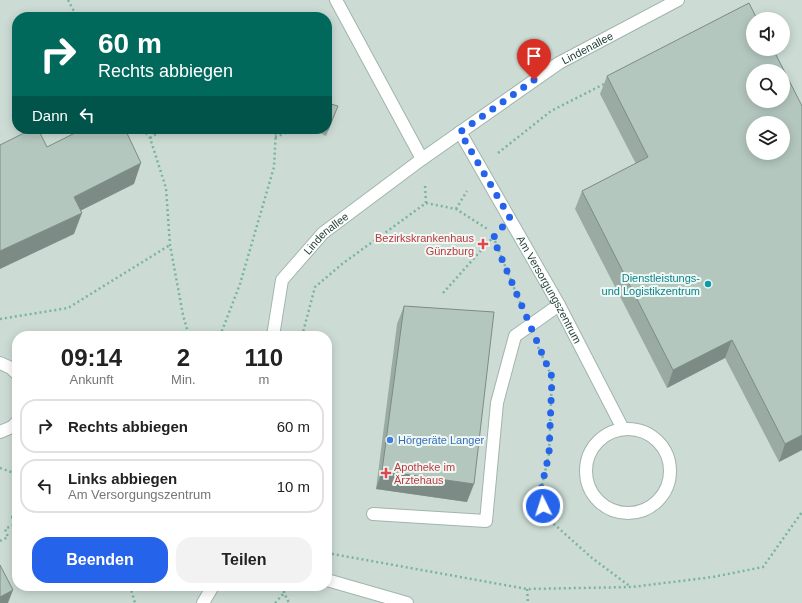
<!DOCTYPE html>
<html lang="de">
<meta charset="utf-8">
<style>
:root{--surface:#fff;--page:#f2f2f2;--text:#222;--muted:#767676;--line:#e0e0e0;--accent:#2563eb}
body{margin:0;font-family:Helvetica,sans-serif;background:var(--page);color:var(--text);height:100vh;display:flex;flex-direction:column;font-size:15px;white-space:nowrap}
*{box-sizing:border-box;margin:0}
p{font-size:13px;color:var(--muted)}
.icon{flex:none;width:22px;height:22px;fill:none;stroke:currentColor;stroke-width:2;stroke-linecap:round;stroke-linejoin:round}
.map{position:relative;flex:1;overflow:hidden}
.details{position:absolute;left:12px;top:331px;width:320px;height:260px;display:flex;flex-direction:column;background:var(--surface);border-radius:16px;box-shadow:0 2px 10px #0003}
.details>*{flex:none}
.top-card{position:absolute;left:12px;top:12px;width:320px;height:122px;border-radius:16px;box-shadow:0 2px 10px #0003;background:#00695c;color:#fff;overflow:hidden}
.buttons{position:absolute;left:746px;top:12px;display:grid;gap:8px}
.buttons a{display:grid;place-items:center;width:44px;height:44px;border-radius:50%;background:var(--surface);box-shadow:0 2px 10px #0003;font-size:20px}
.pin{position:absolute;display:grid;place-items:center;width:34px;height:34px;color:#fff;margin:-41px -17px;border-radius:50% 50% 50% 0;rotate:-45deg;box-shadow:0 0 4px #0007}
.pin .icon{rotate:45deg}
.me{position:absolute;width:44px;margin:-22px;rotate:356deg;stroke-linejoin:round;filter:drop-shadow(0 0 3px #0008)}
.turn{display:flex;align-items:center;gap:14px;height:84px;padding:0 20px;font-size:18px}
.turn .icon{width:52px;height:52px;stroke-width:2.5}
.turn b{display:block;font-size:28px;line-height:34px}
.then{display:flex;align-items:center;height:38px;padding:0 20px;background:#0003;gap:8px;font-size:15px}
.eta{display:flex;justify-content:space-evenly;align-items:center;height:68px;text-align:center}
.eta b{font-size:24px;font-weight:600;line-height:28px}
.primary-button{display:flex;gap:8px;margin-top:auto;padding:8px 20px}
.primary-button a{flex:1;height:46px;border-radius:16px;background:var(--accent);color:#fff;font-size:16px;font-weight:600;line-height:46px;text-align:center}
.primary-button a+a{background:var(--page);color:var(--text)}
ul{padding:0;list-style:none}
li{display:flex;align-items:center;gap:12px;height:54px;margin:0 8px 6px;padding:0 12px;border:2px solid var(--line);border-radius:16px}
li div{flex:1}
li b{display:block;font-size:15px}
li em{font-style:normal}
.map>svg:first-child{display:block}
</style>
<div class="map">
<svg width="802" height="603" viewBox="0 0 802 603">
<rect width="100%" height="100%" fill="#deece6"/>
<path fill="#ccdcd5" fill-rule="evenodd" d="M0,0H802V603H0ZM17,17H327V129H17ZM753,19H783V49H753ZM753,71H783V101H753ZM753,123H783V153H753ZM17,336H327V586H17Z"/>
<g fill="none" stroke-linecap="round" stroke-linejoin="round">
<g stroke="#a0b4ad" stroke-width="14">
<g id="lane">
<path d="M0,363L11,368L17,374"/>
<path d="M0,432L12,427L17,422"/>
<path d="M373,514L486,521L497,403L515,336L559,305"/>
</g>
</g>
<g stroke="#a0b4ad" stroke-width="14">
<g id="street">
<path d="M336,0L422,159"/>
<path id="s1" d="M460,132L559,305L623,429"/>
<path id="s2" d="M273,336L282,280L323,233L422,159L559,63L678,0"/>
<circle cx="628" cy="471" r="42"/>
<path d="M327,580L407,603"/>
<path d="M203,603L213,586"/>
</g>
</g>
<g stroke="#7ab3a2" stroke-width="2.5" stroke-dasharray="2 3" stroke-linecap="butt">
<path d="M68,0L77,17"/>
<path d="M143,129L150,138L166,188L170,245L183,315L189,336"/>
<path d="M40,131L44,129"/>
<path d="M275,137L296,129"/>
<path d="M150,138L163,129"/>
<path d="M498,153L551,111L606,83"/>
<path d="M426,203L456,209L489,230"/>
<path d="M456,209L467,191"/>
<path d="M495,241L521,305"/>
<path d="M443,293L494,236"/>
<path d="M0,319L68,308L170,245"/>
<path d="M220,336L240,284L274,167L276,129"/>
<path d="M302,336L315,287L342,264L426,203L425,185"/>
<path d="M538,347L552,377L549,454L540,494L546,517L592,558L631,587"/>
<path d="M0,468L17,474"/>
<path d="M0,541L8,537L5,529L15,524L12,517L17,514"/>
<path d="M327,553L527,589L632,587L713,577L763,567L802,512"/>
<path d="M130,586L135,603"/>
<path d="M284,586V593L289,603"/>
<path d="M527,589L528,603"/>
<path d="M275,603L284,593"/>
</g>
<use href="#lane" stroke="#fff" stroke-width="12"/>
<use href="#street" stroke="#fff" stroke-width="12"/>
</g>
<g fill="#9aaba4">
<path d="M607,76L802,450L779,462L725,358L667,388L575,209L582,191L636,164L600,94Z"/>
<path d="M336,112L326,136L312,129H327Z"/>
<path d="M404,306L467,502L376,489L397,324Z"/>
</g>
<g fill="#7d8b86">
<path d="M141,163L134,184L66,218L74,197Z"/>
<path d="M82,213L74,234L0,269V251Z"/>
<path d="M732,340L725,358L667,388L673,370Z"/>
<path d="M802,435V450L779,462L785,444Z"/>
<path d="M382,471L474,484L467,502L376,489Z"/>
<path d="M13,590L8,603H0V597Z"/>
</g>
<g fill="#b3c7bf" stroke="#7d8b86" fill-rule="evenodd">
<path d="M749,3L757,19H753V49H773L802,106V435L785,444L732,340L673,370L582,191L648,157L607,76ZM753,71H783V101H753ZM753,123H783V153H753Z"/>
<path d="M327,103L338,106L328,130L326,129H327Z"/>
<path d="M32,129H38L47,147L83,129H125L141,163L74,197L82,213L0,251V145Z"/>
<path d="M404,306L494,312L474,484L382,471Z"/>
<path d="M0,565L13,590L0,597Z"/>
</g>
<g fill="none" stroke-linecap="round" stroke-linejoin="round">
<path stroke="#2563eb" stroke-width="7" stroke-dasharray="0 12.6" d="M534,80L460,132L510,218L493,238L552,377L549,454L540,494L543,506"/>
</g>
<g fill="#e0444e" stroke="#eff8f3" stroke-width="1.5">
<path d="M481 238h4v4h4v4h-4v4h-4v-4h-4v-4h4z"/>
<path d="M384 467h4v4h4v4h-4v4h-4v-4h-4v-4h4z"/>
</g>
<circle fill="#0f9aa8" stroke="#eff8f3" stroke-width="1.5" cx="708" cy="284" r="4"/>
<circle fill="#3f7fe0" stroke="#eff8f3" stroke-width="1.5" cx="390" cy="440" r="4"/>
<g text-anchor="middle" stroke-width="4" stroke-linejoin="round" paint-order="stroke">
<g font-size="11" fill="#1d3d35" stroke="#eff8f3">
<text dy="4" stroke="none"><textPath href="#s2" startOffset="442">Lindenallee</textPath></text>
<text dy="4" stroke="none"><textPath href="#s2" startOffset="121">Lindenallee</textPath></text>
<text dy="4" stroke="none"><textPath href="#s1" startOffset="181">Am Versorgungszentrum</textPath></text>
</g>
<g font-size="11" fill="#be3a42" stroke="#eff8f3" text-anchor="end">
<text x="474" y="242">Bezirkskrankenhaus<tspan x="474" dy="13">Günzburg</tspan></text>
<text x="394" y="471" text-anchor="start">Apotheke im<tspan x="394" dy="13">Ärztehaus</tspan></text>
</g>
<g font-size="11" fill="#0d838f" stroke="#eff8f3" text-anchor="end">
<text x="700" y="282">Dienstleistungs-<tspan x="700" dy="13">und Logistikzentrum</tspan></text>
</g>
<g font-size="11" fill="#366cbe" stroke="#eff8f3" text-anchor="start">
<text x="398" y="444">Hörgeräte Langer</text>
</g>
</g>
</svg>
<div class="buttons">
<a><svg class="icon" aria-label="sound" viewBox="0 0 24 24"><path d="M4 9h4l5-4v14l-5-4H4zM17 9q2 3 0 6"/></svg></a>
<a><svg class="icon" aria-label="search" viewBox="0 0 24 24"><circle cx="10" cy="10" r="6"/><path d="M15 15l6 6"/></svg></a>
<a><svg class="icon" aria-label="layers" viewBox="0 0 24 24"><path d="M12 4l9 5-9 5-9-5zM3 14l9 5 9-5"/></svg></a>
</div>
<div class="pin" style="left:534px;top:80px;background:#d93025"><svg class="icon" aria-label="arrive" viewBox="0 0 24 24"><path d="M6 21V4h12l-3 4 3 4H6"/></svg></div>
<svg class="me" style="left:543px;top:506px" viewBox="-20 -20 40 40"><circle r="17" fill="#2563eb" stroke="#fff" stroke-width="3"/><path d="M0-11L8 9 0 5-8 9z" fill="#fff"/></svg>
<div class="top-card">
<div class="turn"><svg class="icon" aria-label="right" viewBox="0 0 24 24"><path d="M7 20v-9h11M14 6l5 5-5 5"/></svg><div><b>60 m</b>Rechts abbiegen</div></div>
<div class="then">Dann<svg class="icon" aria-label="left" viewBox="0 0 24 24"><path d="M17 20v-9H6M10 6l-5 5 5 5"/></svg></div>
</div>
<section class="details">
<div class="eta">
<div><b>09:14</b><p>Ankunft</p></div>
<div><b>2</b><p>Min.</p></div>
<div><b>110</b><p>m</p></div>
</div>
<ul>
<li><svg class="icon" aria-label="right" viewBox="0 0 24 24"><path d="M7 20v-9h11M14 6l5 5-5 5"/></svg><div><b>Rechts abbiegen</b></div><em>60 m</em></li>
<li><svg class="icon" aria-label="left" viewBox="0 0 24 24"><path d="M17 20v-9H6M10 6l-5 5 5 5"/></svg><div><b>Links abbiegen</b><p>Am Versorgungszentrum</p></div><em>10 m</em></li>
</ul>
<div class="primary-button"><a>Beenden</a><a>Teilen</a></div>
</section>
</div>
